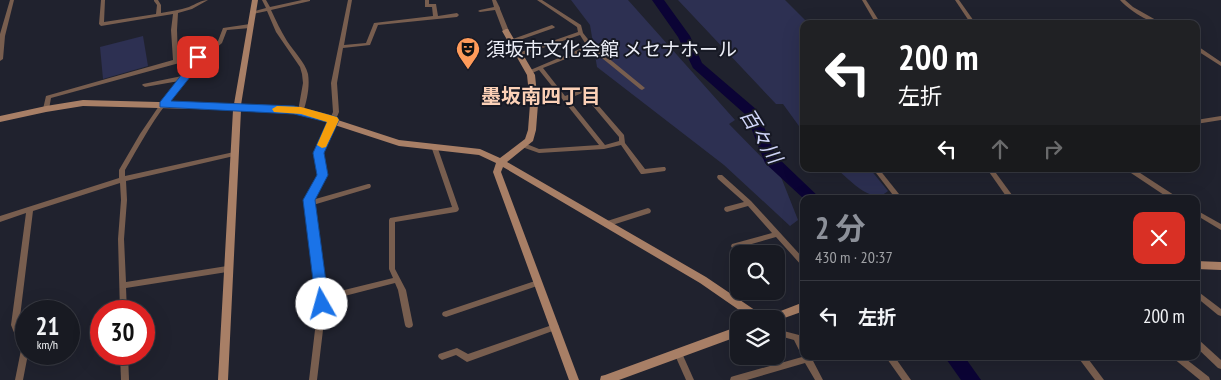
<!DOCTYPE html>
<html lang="ja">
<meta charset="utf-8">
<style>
:root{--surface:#181a22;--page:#21232a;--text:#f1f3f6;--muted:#9fa1a5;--line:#363840;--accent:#8c9099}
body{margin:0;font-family:"PT Sans Narrow","Noto Sans JP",sans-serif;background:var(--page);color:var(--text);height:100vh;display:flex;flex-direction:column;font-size:19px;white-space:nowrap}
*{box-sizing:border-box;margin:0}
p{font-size:16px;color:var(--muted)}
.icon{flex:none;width:28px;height:28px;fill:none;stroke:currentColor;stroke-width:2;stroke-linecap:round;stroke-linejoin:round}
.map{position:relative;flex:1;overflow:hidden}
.panel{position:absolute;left:800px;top:195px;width:400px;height:165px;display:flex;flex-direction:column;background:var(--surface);border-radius:10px;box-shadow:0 5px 20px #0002,0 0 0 1px var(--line)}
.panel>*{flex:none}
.guide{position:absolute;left:800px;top:20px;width:400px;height:152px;border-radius:10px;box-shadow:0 5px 20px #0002,0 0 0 1px var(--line);background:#202124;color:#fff;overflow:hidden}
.tools{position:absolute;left:730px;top:245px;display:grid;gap:10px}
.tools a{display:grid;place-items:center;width:55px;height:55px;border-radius:10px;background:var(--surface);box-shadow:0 5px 20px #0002,0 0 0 1px var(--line);font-size:25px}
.speed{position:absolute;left:15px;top:300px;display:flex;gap:10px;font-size:25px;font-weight:700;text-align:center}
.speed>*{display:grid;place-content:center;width:65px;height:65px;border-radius:50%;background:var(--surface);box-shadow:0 5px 20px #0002,0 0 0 1px var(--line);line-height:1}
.speed small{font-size:12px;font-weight:400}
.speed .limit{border:8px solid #d22;background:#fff;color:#111}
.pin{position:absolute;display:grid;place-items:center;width:42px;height:42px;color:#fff;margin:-21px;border-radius:10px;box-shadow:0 2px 8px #0006}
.me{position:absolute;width:55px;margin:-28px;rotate:353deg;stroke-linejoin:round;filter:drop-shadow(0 0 4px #0008)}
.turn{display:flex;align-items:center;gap:18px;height:105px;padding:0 15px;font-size:22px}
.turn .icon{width:65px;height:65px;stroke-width:2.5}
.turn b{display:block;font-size:35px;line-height:42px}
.lanes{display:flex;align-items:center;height:48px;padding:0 15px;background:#0003;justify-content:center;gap:25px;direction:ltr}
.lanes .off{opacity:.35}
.round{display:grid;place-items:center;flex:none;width:52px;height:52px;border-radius:10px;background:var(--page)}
.overview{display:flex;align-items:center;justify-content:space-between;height:85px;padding:0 15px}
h1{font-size:30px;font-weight:700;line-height:38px;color:var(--accent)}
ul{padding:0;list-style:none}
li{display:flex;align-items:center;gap:15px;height:70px;padding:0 15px;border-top:1px solid var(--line)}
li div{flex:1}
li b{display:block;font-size:19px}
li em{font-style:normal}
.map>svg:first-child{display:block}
</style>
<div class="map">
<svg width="1221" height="380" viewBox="0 0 1221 380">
<rect width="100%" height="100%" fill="#20222e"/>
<g fill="#2d3052">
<path d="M571,0H628L735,120L729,124L781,177L798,220L790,226L724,165L597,67L590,25Z"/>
<path d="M678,0H785L809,24H804V133L783,104H776Z"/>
<path d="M143,36L148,66L103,79L100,47Z"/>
<path d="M837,169H870L888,191C872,206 849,179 837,169Z"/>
</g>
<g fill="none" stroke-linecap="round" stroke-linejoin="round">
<g fill="#0b0335" fill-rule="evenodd">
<path d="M652,0H664L690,36L702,63L757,110L776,156L821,199H804L765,163L746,115L693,68L678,37Z"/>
<path d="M944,356H964L981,380H961Z"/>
</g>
<g fill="#785e4f" fill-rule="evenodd">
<path d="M10,0H14L5,36L3,59L0,61V34Z"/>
<path d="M101,0H105L104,22L156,14L157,5L154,1V0H158L161,5V13C170,11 180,10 189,7C196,4 201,0 208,0L192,9L178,13L177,30L178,59L204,53L218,41L223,28L250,24L252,26L250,28L227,30L222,43L208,55L200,57C193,75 177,89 166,104C150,125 138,148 125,170V176L234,152H236L237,154L236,156H234L126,181L127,200L124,239L126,282L227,266L229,267L230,269L229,271L227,272L126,288L127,311H120L118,239L121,200L120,183L33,211L19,325L26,344V354H28L23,380H15L21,350L11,325L26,213L0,222V216L119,178V170L140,134L161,103L179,81L145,87L142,85L143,84L182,76L192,64L194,59L51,98L49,109L48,110H44L43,109L46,96L173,60L171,30L173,14L101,26L99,24Z"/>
<path d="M262,0H266L270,7L302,0H310V1L271,10C276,21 281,31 287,41C294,52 305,62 308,74C310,86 307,101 303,112H299L298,111L303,83L302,74L300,67L276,32L267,11L253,14L251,13V12L266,8Z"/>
<path d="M348,0H352L344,45L366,43L374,23L433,16L432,7H425V0H429V4H436L438,16L457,13L459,15L457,17L378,25L370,45L343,48L337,83L339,112L322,153L326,175L312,200L368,184H370L371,186L370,188L313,205L324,295L393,278L389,269V220L390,218L452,207L431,146L432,144H434L437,146L459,209L458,211L456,212L395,222V269L406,290L413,325L412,327L409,328L406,327L405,325L398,290L395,283L325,301L326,305L317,380H309L318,305L306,200L320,175L316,153L333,112L331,83Z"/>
<path d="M492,0H496L500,8V9L509,31L508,32L506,33L503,31L495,10L480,12L478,11L480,10L494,7Z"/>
<path d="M537,0H542L581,25L583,33L591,43L590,48L601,52L645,88L642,90L640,89L597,54L591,52H583L543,68L565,96L581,90H585L624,135L625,143L645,169L663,167H665L666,169L665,171L643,174H641L621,145L604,149L539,153L522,147L521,145L522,143H524L539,149L599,145L539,70L530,74L527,72L528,71L580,49L585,48V43L580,35L522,55H518L517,54L518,53L578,32L577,27ZM582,93L619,137V141L605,145L568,99Z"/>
<path d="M862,0H866L881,24H876Z"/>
<path d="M955,0H959L976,24H971Z"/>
<path d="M1120,0H1125L1133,7L1163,24C1150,24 1129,10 1120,0Z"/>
<path d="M552,25L555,27L554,28L514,42L512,43L509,41L510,40Z"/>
<path d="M1196,45L1221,62V66L1196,50Z"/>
<path d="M1221,116V120L1196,124V120Z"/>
<path d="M873,169H879L903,199H896Z"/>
<path d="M987,169H993L1015,199H1008Z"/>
<path d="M1127,169H1134L1177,197L1178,199H1170L1128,171Z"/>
<path d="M718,175H722L751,201L804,259V267L802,266L776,237L734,249L732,248L731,246L732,244L772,233L748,206L727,212L725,211L724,209L725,207L744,202L718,179L717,177Z"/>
<path d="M648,208L650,209L651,211L650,213L606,227L604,226L603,224L604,222Z"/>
<path d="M1196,210L1221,224V230L1196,215Z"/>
<path d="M538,280L540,281L541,283L540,285L446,317L443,316L442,314L443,312L446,311Z"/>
<path d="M1196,290L1221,309V316L1218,315L1196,297Z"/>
<path d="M555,324L558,325L559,327L558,329L467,362L456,355L442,360L439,358L438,356L439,354L457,348L468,354Z"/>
<path d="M776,329L799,335L804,344V356L811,357L823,380H815L805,363L747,380H730L731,377L734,376L802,357L803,355L801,354L794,340L776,335Z"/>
<path d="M1196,339L1199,340L1221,360V369L1218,368L1196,347Z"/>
<path d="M678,350L681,351L694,380H686L674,353L675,351Z"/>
<path d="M120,354H128L129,380H121Z"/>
<path d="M885,356H894L911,380H902Z"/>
<path d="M1077,356H1086L1104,380H1095Z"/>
<path d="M1172,356H1182L1209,377L1210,380H1200L1173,358Z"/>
</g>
<g fill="#a87f66" fill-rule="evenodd">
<path d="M252,0H258L241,105L301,108L399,140L480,149L500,158L525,139L528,130L530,104L527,75L502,31L506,29H508L535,75L538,104L536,130L533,141L507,162L706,277L765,317L804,302V311L776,321V319H752L700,283L503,167L501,172L579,380H569L493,172L496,163L479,155L399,146L301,114L241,110L228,380H218L233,110L83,106L46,112L0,122V116L46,106L83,100L234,104Z"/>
<path d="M1196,261L1221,262V270L1196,269Z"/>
<path d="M739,326V336L619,380H600L601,376L605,375Z"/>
</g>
</g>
<path fill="#1a73e8" stroke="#114b97" d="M198,54L202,57L198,67L171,101L294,106L337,117L339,120L324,153L328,175L315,200L329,304L327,309L322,310L318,309L316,304L303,200L317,175L313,153L327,122L294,114L160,107V102L190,64L194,55Z"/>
<path fill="#f59e0b" d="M277,106L301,107L337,117L339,120L326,147L322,148L317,145L327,122L301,114L274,112L272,109Z"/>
<defs>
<g id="theatre-pin" transform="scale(1.25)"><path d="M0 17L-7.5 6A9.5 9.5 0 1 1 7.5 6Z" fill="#ff9b5a" stroke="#171924"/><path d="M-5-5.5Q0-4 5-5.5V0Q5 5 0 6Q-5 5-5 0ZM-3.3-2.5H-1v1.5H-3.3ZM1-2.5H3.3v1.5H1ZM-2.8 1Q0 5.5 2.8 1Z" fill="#111"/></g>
</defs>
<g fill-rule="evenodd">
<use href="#theatre-pin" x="468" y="49"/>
</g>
<g text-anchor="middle" stroke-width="4" stroke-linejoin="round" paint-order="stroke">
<g font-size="19" fill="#eceef7" stroke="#171924" text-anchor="start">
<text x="486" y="56">須坂市文化会館 メセナホール</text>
</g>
<g font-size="20" font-weight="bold" fill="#fcd1b7" stroke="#171924">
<text x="541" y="103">墨坂南四丁目</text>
</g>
<g font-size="20" font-style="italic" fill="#d0d5f8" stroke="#171924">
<text transform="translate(761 136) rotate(58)" y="7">百々川</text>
</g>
</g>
</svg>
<div class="tools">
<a><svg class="icon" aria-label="search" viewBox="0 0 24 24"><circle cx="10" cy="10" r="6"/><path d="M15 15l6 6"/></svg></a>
<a><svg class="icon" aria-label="layers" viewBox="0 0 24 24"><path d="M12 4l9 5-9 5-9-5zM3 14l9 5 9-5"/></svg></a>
</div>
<div class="speed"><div>21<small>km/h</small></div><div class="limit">30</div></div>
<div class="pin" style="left:198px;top:57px;background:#d93025"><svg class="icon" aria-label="arrive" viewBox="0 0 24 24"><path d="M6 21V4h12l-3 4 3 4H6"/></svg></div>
<svg class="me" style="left:322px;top:304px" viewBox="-20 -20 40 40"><circle r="19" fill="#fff"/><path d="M0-13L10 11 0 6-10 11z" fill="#1a73e8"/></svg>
<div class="guide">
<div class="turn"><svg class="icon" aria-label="left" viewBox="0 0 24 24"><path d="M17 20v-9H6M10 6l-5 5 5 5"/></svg><div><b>200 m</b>左折</div></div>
<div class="lanes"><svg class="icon" aria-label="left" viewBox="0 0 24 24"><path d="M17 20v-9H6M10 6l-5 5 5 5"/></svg><svg class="icon off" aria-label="ahead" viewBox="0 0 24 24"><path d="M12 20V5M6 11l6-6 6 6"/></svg><svg class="icon off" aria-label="right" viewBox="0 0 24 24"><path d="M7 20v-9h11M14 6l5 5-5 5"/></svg></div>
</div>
<section class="panel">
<div class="overview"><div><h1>2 分</h1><p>430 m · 20:37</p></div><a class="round" style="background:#d93025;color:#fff"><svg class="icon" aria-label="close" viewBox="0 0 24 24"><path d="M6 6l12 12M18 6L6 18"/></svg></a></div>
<ul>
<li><svg class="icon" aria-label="left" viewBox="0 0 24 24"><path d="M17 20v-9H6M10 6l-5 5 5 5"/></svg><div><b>左折</b></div><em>200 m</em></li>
</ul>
</section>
</div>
